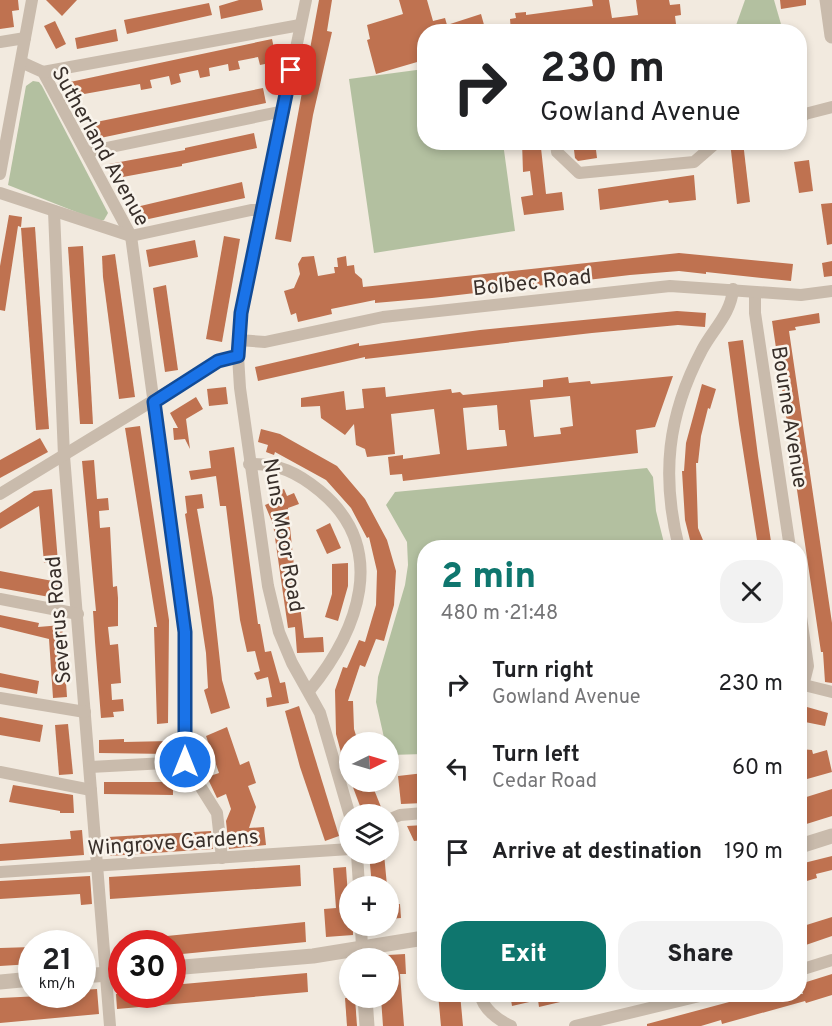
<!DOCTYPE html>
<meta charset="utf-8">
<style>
:root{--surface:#fff;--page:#f2f2f2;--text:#202124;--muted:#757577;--accent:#0f766e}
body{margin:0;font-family:Overpass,sans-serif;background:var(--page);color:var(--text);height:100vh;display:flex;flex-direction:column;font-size:22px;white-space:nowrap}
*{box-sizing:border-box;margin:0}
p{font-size:20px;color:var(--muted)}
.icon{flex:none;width:33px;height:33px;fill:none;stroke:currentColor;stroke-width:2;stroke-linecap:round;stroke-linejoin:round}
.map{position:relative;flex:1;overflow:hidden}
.panel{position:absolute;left:417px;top:540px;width:390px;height:462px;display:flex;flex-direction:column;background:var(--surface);border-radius:24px;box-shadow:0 3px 9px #0003}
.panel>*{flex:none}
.banner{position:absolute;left:417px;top:24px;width:390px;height:126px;border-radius:24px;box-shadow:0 3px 9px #0003;background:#fff;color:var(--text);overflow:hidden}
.needle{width:39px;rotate:85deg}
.buttons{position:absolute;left:339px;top:732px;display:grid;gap:12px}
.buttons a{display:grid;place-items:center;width:60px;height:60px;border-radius:50%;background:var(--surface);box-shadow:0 3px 9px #0003;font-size:30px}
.speed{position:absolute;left:18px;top:930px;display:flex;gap:12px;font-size:30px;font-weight:700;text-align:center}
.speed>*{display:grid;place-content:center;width:78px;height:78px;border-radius:50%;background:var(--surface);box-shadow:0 3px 9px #0003;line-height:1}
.speed small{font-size:15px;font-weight:400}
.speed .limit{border:9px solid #d22;background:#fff;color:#111}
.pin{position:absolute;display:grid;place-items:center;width:51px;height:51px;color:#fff;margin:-26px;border-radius:12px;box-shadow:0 3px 9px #0006}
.me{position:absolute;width:66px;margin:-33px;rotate:0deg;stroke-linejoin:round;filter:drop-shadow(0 0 4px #0008)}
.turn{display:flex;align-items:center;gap:21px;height:126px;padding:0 24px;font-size:27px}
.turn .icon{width:78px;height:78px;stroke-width:2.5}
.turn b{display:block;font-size:42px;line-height:51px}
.round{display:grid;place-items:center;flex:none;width:63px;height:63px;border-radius:24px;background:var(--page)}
.summary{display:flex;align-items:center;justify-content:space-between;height:102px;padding:0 24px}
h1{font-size:36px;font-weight:800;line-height:45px;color:var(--accent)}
.action{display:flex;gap:12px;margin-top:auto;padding:12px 24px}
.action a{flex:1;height:69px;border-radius:24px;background:var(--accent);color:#fff;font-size:24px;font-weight:800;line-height:69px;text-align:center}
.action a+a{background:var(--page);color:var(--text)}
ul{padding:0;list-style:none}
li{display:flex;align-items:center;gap:18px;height:84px;padding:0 24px}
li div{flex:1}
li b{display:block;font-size:22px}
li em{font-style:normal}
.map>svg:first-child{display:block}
</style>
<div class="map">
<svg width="832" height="1026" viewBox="0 0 832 1026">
<rect width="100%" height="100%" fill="#f2eadf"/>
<g fill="#b3c0a0">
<path d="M745,0H774L783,31H734Z"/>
<path d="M424,69V142L503,143L515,231L374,253L349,79Z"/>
<path d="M33,81L39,82L42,86L108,213L104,220L99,221L8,185L26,86Z"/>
<path d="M647,468L653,477L656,511L665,547L424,548V754L389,755L388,742H385L376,702L378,677L405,585L408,565L407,542L386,505L395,492Z"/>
</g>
<g fill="#bf7250" fill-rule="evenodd">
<path d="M0,0H18L19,10L12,11L14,27L0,29Z"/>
<path d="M46,0H77L62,16Z"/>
<path d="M239,0H261L263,10L221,19L219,6Z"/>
<path d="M319,0H332L327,31L332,32L313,115L291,242L275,239Z"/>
<path d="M399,0H427L433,21L445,18L447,25L481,14L486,32H424V60L376,74L367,40L370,39L367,25L403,14Z"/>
<path d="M592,0H609L612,18L638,15L636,0H669L670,5L680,4L681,15L675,16L677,32H596V28L567,32H511L510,19L516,18L515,13L526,12V15L593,6Z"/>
<path d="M780,0H806V5L781,9Z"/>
<path d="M209,3L212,15L127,34L124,20Z"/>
<path d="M55,21L66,44L56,49L44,26Z"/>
<path d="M116,29L118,41L77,49L75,38Z"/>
<path d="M272,39L275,53L268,55L270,63L260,65L258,57L238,61L240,69L229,71L228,64L209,68L210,76L200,78L198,70L179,74L181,82L171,85L169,76L150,80L152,88L141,90L140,84L73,96L70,82Z"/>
<path d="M263,88L266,103L91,140L88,126L101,121Z"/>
<path d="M254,133L257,148L182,164V166L112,179L109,164L185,150V148Z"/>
<path d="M522,142H537V149L541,148L546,194L562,192L564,210L524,215L521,197L533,195L530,171L523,172Z"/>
<path d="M573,142H595L597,158L578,161L575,158Z"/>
<path d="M730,142H743L750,202L737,204Z"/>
<path d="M809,160L813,191L799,193L794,162Z"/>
<path d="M694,175L696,200L669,203L668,200L600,210L598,189Z"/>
<path d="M242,182L245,198L135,222L132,208Z"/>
<path d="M832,203V244L827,245L821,204Z"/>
<path d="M9,215L22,217L21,227L18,226L5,311L0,310V266Z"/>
<path d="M35,227L49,429L36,430L21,228Z"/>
<path d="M224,236L240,239L222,342L206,339Z"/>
<path d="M195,240L198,257L149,267L146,250Z"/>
<path d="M83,246L93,424H80L68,247Z"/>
<path d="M679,253L793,264L791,281L706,272V274L679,271L630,275L432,298L375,303V300L331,309L332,314L298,322L296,313L291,315L284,291L294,288L300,274L298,264L302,257L314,256L318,276L335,273L334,267H338L337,258L346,256L347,266L354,265L355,273L362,279L363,287Z"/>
<path d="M115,254L135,397L119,399L103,277L102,256Z"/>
<path d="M832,261V276L824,277L822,263Z"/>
<path d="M166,285L178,370L165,372L153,288Z"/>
<path d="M677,311L706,313L705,327L678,325L592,333L365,359V357L258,381L255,367L359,343V346L480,330Z"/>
<path d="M819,313L820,323L795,327L796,330L789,331L832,623V683L825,682L823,652H821L772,321Z"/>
<path d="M743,340L758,456L772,548H759L757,540L739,424L728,342Z"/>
<path d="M673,376L655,427L636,430L638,453L403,481L402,474L390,475L388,457L403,455V459L440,454L434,409L391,414L395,454L367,457L365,449L356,445L354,424L345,435L321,418L320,406L301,407V398L344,391L346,410L364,408L362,389L385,387L386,397L451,389L452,393L460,392L463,395L543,387V380L568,377L569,383L590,381L591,384ZM570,396L573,426L560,428L561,434L534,437L530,400ZM497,405L499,430H505L507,446L467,450L463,408Z"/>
<path d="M702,384L716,389L710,409L708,408L701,436L698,463H696L698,528L705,545L692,548L685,520L682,471H684L686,443Z"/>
<path d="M226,387L228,404L209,406L207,389Z"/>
<path d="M196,397L203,409L186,419L190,449L185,439L174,440L173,428H178L170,413Z"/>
<path d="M140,426L169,620L168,723L157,724L154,627H157L125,428Z"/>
<path d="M261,429L280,434L337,466L365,499L387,540L396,571L394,605L384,641L376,639L365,667L360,665L348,701H353L354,729L358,742H350V775H347L336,734L335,690L343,667L347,668L359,640L365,642L376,605L377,571L369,537L367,538L351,508L326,480L275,452L274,455L266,452L268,445L258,442Z"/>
<path d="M40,438L48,452L0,478V460Z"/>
<path d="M234,447L258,624H260L265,652L271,651L280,683L285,682L289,703L267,707L266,698L272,697L268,677L257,680L254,673L260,671L255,651L247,652L240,620L226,506H220L216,476L191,480L189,471L211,468L209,451Z"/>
<path d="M94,460L97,499L108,498L109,510L99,511L100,528L110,527L113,587L117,586L118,598V626L108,627L110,645L118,644L119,656L121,683L111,684L112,700L123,699L124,711L113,712L114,717L101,718L95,642L93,611H96L82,461Z"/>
<path d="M52,489L58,562L44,563L39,506L0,529V513L34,491Z"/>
<path d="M284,489L287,496L294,493L299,504L288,508L298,605H300L304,638L323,637L324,652L297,653L295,627L288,628L273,524L265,505L272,502L269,495Z"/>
<path d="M202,494L204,508L197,509L213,598L222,680L230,708L211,714L204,690L208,688L206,653L185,514L187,513L185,496Z"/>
<path d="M330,523L341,548L327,554L316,530Z"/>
<path d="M348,563V586L338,621L325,617L332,594V564Z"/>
<path d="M0,571L58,582L55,598L0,588Z"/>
<path d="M0,615L39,623L38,627L62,625L67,697L53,698L49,639L0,627Z"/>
<path d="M0,673L39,681L37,694L0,687Z"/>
<path d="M800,705L828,713L825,726L800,721Z"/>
<path d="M299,706L339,836L325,841L300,767L285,711Z"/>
<path d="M0,717L43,725L40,742L0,735Z"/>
<path d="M68,724L73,774L59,775L55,725Z"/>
<path d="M227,727L240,765L249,761L256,783L248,786L256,807L249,828L264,827L266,845L229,849L226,821L231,809L226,794L217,798L207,777L219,773L206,736Z"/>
<path d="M124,739V742L170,741V754L99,753V740Z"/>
<path d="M800,749L812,750L813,754L827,750L832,772L800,781Z"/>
<path d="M424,773V803L401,804L398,776Z"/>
<path d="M104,782H173V795L104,794Z"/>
<path d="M351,782H371L381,807L363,814Z"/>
<path d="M13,785L73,795L74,813H60V811L9,802Z"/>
<path d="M832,789V816L800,826V799Z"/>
<path d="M424,825V840L414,841L407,826Z"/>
<path d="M82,830L84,855L0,861V844L71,839L70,831Z"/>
<path d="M211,831L213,849L109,856L108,837Z"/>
<path d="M369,854H384L387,886H372Z"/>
<path d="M832,856V870L816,874L817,878L800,883V864Z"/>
<path d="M300,865L301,886L110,899L109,877Z"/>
<path d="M346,867L350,926H353V935L326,937L324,909L336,908L333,868Z"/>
<path d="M90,876L92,904L81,905L80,894L0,899V881Z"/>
<path d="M400,904L401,918L388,919V905Z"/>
<path d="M832,917V936L800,947V927Z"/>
<path d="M305,922L306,942L172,955V944H147V938Z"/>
<path d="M32,947V964L0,966V948Z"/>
<path d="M405,954L406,974H400L404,1026H383L381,998H388V955Z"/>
<path d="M307,973L308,992L117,1009L116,994H172V985Z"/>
<path d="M832,974V995L806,1003L805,1001L722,1024L721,1020L701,1026H647V1024L759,994H803L800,984Z"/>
<path d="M97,989L99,1014L0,1023V998L82,994V990Z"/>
<path d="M438,994H460L463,1026H441Z"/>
<path d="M510,994H576L577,998L539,1007L538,1000L512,1006Z"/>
<path d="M345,998H355L357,1026H347Z"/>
</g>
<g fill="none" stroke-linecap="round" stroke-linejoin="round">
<g stroke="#c9bbac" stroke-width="12">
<path d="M306,0L241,313L238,356L240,388L268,586L279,632L292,663L320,713L350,816"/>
<path d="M0,42L25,38"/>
<path d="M21,62L43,72L131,236L185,632V762L217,813L222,858"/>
<path d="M43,72L300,25"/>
<path d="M800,119L805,114L832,107"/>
<path d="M556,142L557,152L579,173L694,162L717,142"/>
<path d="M87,152L284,111"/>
<path d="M0,174L32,0"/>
<path d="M0,193L131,236L251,210H262"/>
<path d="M54,211L64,456L110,1026"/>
<path d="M755,292V313L790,548"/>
<path d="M239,340L265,342L383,317L670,286L801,295L832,291"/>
<path d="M249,464C278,463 298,473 320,491C390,549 358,631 309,691"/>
<path d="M0,494L218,361L238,356"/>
<path d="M679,548C661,476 667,416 702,350C713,329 731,314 733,289"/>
<path d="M0,599L78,614"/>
<path d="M800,610L808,666L803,686"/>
<path d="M800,684L832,692"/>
<path d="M0,698L85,712"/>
<path d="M90,767L185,762"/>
<path d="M0,772L91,790"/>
<path d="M388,820L400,815L424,813"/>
<path d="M357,854L359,886"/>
<path d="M0,872L350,849"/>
<path d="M361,926L362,949"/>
<path d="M800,970L832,960"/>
<path d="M480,994C483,1009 498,1020 511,1026"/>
<path d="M575,1026L708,994"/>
</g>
<g stroke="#c9bbac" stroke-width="15">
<path d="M827,0L832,36"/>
<path d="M800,846L832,836"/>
<path d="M172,968L313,956L424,938"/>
<path d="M82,976L122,973"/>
<path d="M0,982L32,979"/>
<path d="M365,998L367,1026"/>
</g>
</g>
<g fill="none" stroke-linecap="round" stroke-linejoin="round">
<g stroke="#114b97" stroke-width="15">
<path id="route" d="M185,762V632L154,402L218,361L238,356L241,313L291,70"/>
</g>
<use href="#route" stroke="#1a73e8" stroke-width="10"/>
</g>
<g text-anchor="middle" stroke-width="5" stroke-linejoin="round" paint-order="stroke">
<g font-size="21" fill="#382f2a" stroke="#f9f4ec">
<text transform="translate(101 146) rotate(61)" y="7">Sutherland Avenue</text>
<text transform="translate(532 282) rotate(-6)" y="7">Bolbec Road</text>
<text transform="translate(790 417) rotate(81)" y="7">Bourne Avenue</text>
<text transform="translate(284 535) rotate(80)" y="7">Nuns Moor Road</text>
<text transform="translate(58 620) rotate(-95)" y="7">Severus Road</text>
<text transform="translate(173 842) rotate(-4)" y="7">Wingrove Gardens</text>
</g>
</g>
</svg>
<div class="buttons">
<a><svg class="needle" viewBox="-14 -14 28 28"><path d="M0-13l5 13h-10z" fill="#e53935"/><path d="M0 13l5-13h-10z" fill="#757577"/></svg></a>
<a><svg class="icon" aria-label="layers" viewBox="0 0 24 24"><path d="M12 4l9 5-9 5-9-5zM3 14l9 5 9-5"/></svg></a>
<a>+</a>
<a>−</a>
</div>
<div class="speed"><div>21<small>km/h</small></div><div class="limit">30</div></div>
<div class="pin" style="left:291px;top:70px;background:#d93025"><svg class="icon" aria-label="arrive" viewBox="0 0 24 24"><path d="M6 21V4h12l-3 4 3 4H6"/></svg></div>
<svg class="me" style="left:185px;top:762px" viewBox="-20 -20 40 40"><circle r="17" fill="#1a73e8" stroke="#fff" stroke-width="3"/><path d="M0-11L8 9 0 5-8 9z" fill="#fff"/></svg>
<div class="banner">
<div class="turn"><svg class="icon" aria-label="right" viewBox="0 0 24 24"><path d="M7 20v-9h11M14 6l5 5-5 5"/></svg><div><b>230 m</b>Gowland Avenue</div></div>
</div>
<section class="panel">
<div class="summary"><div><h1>2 min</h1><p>480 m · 21:48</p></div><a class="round"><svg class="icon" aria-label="close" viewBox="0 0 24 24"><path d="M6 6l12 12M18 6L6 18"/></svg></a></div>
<ul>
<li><svg class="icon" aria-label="right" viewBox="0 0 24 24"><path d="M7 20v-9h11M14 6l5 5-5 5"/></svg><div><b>Turn right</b><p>Gowland Avenue</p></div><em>230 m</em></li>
<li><svg class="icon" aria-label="left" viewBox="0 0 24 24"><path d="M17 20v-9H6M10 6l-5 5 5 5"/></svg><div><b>Turn left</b><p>Cedar Road</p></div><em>60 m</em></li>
<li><svg class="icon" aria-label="arrive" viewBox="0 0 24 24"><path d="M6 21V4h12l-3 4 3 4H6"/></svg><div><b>Arrive at destination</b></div><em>190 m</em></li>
</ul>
<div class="action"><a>Exit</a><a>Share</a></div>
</section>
</div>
